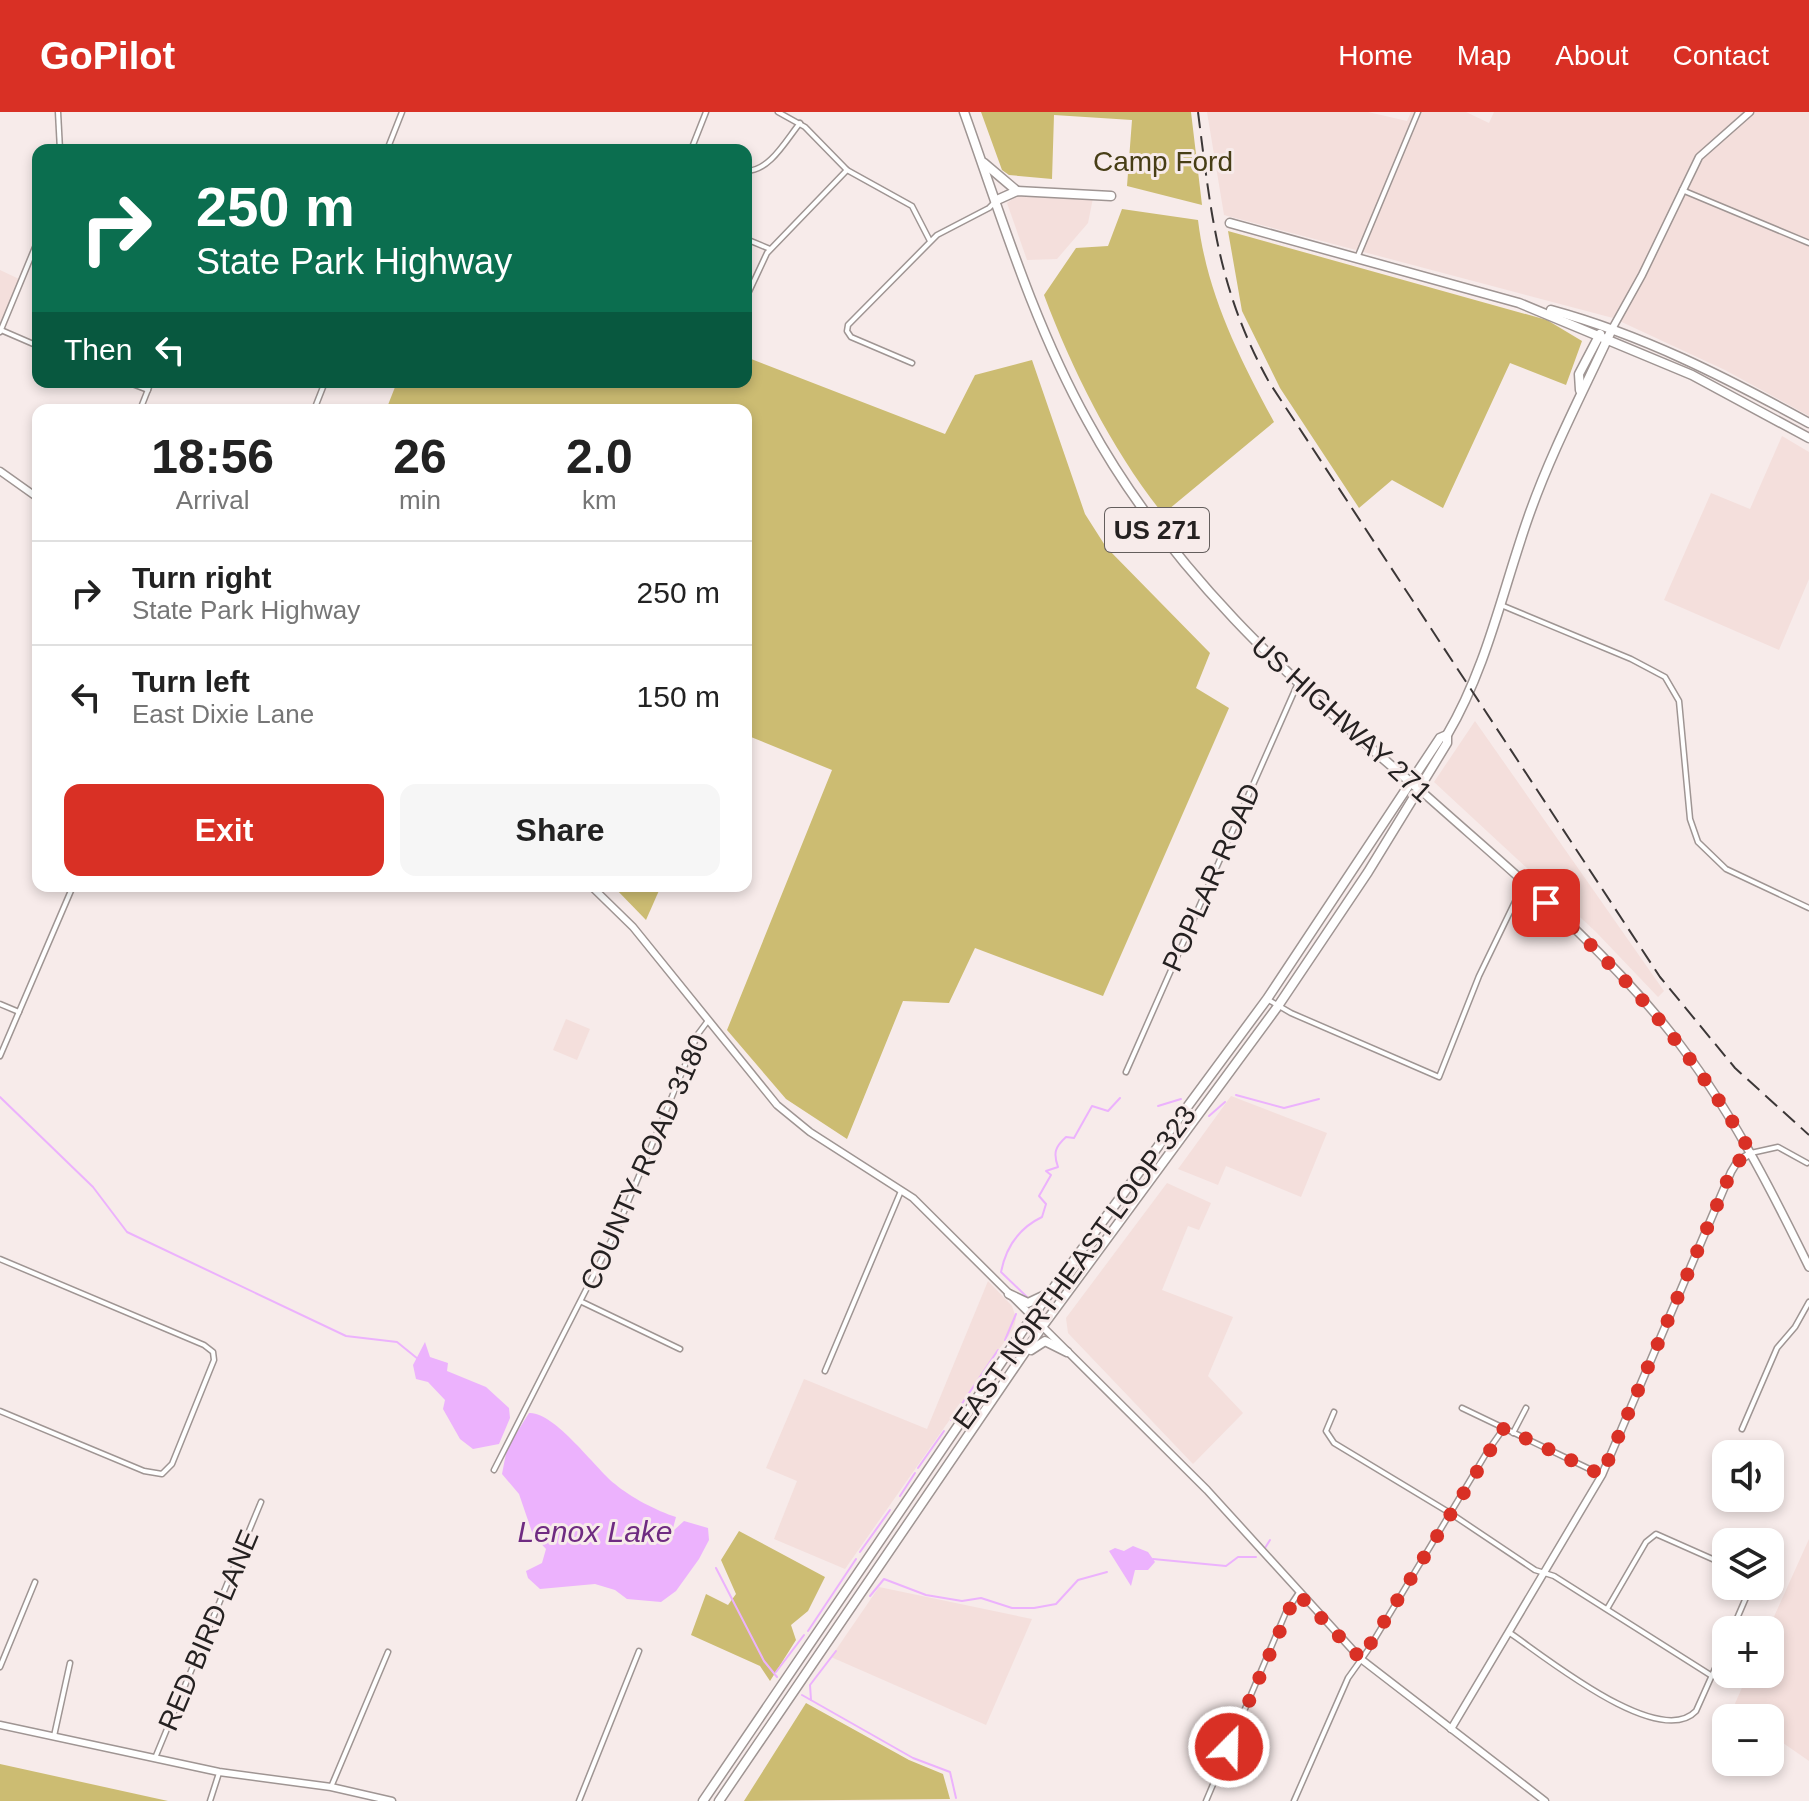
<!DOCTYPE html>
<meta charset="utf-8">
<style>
:root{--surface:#fff;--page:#f6f6f6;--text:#222;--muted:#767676;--line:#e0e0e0;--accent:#d93025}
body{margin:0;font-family:Arial,sans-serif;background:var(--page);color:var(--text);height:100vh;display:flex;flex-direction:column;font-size:30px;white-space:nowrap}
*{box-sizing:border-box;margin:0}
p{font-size:26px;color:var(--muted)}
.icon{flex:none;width:44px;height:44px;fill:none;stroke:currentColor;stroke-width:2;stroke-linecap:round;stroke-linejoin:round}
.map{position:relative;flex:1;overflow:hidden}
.drawer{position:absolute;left:32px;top:292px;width:720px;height:488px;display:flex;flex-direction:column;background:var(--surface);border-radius:16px;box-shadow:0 4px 12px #0003}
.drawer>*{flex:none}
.hud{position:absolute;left:32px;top:32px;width:720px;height:244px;border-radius:16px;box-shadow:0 4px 12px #0003;background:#0b6e4f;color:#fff;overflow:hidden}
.fabs{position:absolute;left:1712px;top:1328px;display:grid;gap:16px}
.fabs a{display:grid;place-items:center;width:72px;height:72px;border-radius:16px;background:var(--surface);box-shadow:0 4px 12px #0003;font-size:40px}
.pin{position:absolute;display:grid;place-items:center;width:68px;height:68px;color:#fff;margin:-34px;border-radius:16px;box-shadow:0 4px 12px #0006}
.me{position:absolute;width:88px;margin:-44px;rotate:23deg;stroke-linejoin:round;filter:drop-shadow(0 0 6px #0008)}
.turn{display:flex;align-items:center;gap:28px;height:168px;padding:0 32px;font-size:36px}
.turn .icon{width:104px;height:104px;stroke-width:2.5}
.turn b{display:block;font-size:56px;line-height:68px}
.then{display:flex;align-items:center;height:76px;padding:0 32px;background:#0003;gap:16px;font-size:30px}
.eta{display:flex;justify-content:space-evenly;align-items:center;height:136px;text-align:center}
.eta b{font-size:48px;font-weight:700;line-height:56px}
.primary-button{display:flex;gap:16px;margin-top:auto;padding:16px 32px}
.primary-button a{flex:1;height:92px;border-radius:16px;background:var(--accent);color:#fff;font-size:32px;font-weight:700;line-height:92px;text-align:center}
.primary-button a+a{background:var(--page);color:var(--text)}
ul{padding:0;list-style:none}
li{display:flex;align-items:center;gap:24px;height:104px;padding:0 32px;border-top:2px solid var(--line)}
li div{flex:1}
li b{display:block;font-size:30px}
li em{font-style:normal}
header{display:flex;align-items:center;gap:48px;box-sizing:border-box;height:112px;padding:0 40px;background:var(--accent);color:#fff}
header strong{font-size:38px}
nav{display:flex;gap:44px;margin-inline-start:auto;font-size:28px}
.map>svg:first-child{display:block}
</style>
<header>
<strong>GoPilot</strong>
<nav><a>Home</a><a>Map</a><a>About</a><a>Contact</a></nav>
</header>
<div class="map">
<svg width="1809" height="1689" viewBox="0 0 1809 1689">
<rect width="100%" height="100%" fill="#f7ebea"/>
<g fill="#f4dfdc">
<path d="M1207,0H1368L1407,9L1411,0H1466L1489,11L1494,0H1809V304L1725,258L1613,206L1224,103Z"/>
<path d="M1050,82L1093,86L1088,111L1057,147L1027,148L1007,91L1018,83Z"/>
<path d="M0,158L19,167L0,213Z"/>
<path d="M1782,324L1809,340V467L1779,538L1664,488L1711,381L1750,397Z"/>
<path d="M1475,609L1664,879L1658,885L1596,820L1434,670Z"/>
<path d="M566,907L590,917L577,948L553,938Z"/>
<path d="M1231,984L1327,1021L1301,1085L1226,1054L1218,1073L1178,1057Z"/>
<path d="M1167,1071L1211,1091L1199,1118L1188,1114L1162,1178L1233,1205L1208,1264L1243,1301L1193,1352L1068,1221L1066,1206Z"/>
<path d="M988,1169L1012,1194L1016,1206L1014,1216L845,1457L774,1427L797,1369L766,1356L804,1267L927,1317Z"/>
<path d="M1809,1427V1649L1770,1622V1606H1747L1733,1596L1748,1562H1770L1768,1518Z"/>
<path d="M879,1475L1032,1507L986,1613L831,1545Z"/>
</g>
<g fill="#ccbc72">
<path d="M981,0H1191L1202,93L1127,74L1132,8L1054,3L1052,67L1009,63L1002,58Z"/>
<path d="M1122,97L1198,108C1207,182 1239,245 1274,310L1163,402C1112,338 1073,260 1044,183L1076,136L1108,134Z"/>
<path d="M1228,119L1547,208L1582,229L1566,273L1510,251L1443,396L1392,368L1359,396L1280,276L1242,199Z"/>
<path d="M746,245L945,322L975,263L1032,248L1085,402L1106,435L1210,541L1196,576L1229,596L1103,884L975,836L949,891L903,889L847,1027L786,987L727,918L832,658L746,623V298H386L397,270H746Z"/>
<path d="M613,774H661L646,808Z"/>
<path d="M739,1419L825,1465L808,1499L791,1513L796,1528L770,1569L760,1554L691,1523L706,1482L728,1493L736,1482L721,1448Z"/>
<path d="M806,1591L909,1648L943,1662L950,1687L744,1689Z"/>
<path d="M0,1652L168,1689H0Z"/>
</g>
<g fill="#ecb2fd">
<path d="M425,1230L430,1245L448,1251L447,1259L486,1275L509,1296L510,1306L499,1332L473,1337L460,1327L443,1297L445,1288L428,1270L416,1267L413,1253Z"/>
<path d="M529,1301C554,1299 595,1356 615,1372C630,1385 657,1399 676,1405L672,1420L684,1409L708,1416L709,1428L699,1447L676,1479L661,1490L627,1487L615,1478L595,1472L540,1477L528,1466L526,1459L542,1451L546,1437L533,1423L519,1382L502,1362L507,1336Z"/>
<path d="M1133,1434L1148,1440L1155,1450L1148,1458H1135L1131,1474L1109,1439L1115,1436L1124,1439Z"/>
</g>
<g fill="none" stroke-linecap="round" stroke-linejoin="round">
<g stroke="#ecb2fd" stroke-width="2">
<path d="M1236,983L1284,996L1319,987"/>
<path d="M0,985L93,1075L127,1120L346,1224L397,1230L418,1247"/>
<path d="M1158,994L1181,987"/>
<path d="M1209,1004L1225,990"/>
<path d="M1027,1185L1001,1160C1006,1135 1019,1116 1042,1105L1046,1092L1039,1084L1051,1063L1046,1059L1058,1055C1053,1041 1055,1035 1066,1025L1074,1026L1092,994L1108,999L1120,986"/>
<path d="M1005,1228L1016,1202"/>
<path d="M951,1308L998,1238"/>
<path d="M918,1356L944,1319"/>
<path d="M900,1384L915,1361"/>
<path d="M1265,1436L1270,1428"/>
<path d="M860,1440L890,1398"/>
<path d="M1153,1447L1226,1454L1238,1445H1256"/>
<path d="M716,1456L764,1549L777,1565"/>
<path d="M870,1484L884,1467L926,1483L962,1489L981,1486L1012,1496H1034L1056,1492L1078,1468L1107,1460"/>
<path d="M808,1519L856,1447"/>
<path d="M776,1560L804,1523"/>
<path d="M802,1583L913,1646L950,1660L956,1686"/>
<path d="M811,1588L810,1573L836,1539"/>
</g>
<g stroke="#9f9593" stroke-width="7">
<g id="street">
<path d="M58,0L60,38"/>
<path d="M778,0L805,15L847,58L912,94L930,129"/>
<path d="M387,38L402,0"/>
<path d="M691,38L706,0"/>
<path d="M746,59C770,59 786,28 800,11"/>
<path d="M1682,78L1809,131"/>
<path d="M746,127L770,137"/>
<path d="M1357,146L1418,0"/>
<path d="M746,186L767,141L847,58"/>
<path d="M1,218L38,234"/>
<path d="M0,220L38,128"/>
<path d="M912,251L851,225L847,219L848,213L937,123L989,96L995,90"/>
<path d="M127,270L148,278"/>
<path d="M140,298L151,270"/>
<path d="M314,298L325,270"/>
<path d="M1501,493L1631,547L1665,565L1679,589L1690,707L1698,730L1726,757L1809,796"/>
<path d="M1267,887L1291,901L1439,965L1479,864L1524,771"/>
<path d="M0,892L19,900"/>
<path d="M0,944L73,774"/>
<path d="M1126,960L1298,571"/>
<path d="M1751,1041L1778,1035L1807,1051"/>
<path d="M0,1147L204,1233L213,1240L214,1248L172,1352L162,1362L144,1359L0,1299"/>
<path d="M582,1190L680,1237"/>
<path d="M825,1259L901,1079"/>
<path d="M1462,1296L1602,1363"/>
<path d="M1334,1300L1326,1319L1334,1331L1450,1401L1535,1458L1554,1464L1712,1564"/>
<path d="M1742,1317L1777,1236L1795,1215L1809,1190"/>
<path d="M1513,1321L1526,1296"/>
<path d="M494,1358L616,1119L698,922L707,910"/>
<path d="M1607,1497L1646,1430L1656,1422L1726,1453"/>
<path d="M1732,1518L1751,1474"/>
<path d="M1510,1521C1544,1544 1659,1638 1696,1599L1726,1532"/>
<path d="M0,1555L35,1470"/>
<path d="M54,1624L70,1551"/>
<path d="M155,1646L261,1390"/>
<path d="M331,1675L388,1540"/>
<path d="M210,1689L219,1661"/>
<path d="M579,1689L639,1539"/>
<path d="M1206,1689L1286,1500L1298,1482"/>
<path d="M1294,1689L1348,1566L1368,1538L1487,1340L1504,1316"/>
</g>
</g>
<g stroke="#9f9593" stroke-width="9">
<g id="secondary">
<path d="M1612,217L1642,163L1699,45L1750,0"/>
<path d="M0,359L38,386"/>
<path d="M591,774L633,815L777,993L810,1020L913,1086L1207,1378L1361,1547L1545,1689"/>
<path d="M0,1613L219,1660L331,1675L392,1689"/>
<path d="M1451,1617L1602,1363L1731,1060L1737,1050L1751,1041"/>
</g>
</g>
<g stroke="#9f9593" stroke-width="10">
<path id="primary" d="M1419,677C1506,755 1598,829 1671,921C1728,993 1769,1073 1809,1155"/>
</g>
<g stroke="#9f9593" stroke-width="11">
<g id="highway">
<path d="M964,0C1001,104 1034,213 1088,310C1168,457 1289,567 1415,674"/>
<path d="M984,51L1017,79"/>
<path d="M997,88L1017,79L1111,84"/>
<path d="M1230,111L1519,191L1692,263L1809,326"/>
<path d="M1551,198C1643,223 1725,265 1809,311"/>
<path d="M1580,278L1579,262L1600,222"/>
<path d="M1009,1182L1028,1191L1045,1183"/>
<path d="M1031,1238L1045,1229L1067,1240"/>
<path d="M703,1689L1032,1205L1267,887L1440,626L1447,623"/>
<path d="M719,1689L1042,1215L1278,894L1368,760L1447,631V623C1487,555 1502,480 1528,406C1551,340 1583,280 1612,217"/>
</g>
</g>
<use href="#street" stroke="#fff" stroke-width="4"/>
<use href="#secondary" stroke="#fff" stroke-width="6"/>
<use href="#primary" stroke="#fff" stroke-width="7"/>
<use href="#highway" stroke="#fff" stroke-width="8"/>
<path stroke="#3c3737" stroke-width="2" stroke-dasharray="16 8" stroke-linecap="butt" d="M1198,0C1211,102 1218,178 1269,270L1660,865L1735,956L1809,1023"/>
</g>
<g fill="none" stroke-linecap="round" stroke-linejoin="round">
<path stroke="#d93025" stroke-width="14" stroke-dasharray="0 25.2" d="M1229,1635L1294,1487L1298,1482L1361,1547L1504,1316L1602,1363L1731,1060L1737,1050L1751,1041C1697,946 1628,864 1546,791"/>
</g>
<g text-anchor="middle" stroke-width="6" stroke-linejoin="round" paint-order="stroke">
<rect fill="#f7ebea" stroke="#645e5d" stroke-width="2" x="1105" y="396" width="104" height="44" rx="6"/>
<g font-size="26" font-weight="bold" fill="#252121">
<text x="1157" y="427">US 271</text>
</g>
<g font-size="28" fill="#473e16" stroke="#f7ebea">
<text x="1163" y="59">Camp Ford</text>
</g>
<g font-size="28" fill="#252121" stroke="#f7ebea">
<text transform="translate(1342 607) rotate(42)" y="10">US HIGHWAY 271</text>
<text transform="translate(1211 765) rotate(-66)" y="10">POPLAR ROAD</text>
<text transform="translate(644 1050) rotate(-66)" y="10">COUNTY ROAD 3180</text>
<text transform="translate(1074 1155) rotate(-54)" y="10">EAST NORTHEAST LOOP 323</text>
<text transform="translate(208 1518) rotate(-67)" y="10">RED BIRD LANE</text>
</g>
<g font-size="30" font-style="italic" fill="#6f2b81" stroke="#f7ebea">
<text x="595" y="1430">Lenox Lake</text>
</g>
</g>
</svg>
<div class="fabs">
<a><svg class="icon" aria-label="sound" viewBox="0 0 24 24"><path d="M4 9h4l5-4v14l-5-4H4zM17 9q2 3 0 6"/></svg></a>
<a><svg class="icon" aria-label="layers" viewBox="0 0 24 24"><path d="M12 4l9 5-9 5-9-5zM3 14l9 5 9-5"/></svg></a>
<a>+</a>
<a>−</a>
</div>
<div class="pin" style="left:1546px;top:791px;background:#d93025"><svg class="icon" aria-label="arrive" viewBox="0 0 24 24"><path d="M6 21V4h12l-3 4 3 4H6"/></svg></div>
<svg class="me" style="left:1229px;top:1635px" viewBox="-20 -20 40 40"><circle r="17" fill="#d93025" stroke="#fff" stroke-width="3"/><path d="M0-11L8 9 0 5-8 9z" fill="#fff"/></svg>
<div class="hud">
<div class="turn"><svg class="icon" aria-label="right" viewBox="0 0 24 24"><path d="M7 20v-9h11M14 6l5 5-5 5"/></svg><div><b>250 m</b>State Park Highway</div></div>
<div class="then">Then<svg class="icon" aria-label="left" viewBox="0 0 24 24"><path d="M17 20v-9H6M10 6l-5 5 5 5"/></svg></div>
</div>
<section class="drawer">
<div class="eta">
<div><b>18:56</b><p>Arrival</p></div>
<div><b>26</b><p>min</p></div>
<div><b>2.0</b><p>km</p></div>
</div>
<ul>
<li><svg class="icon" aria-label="right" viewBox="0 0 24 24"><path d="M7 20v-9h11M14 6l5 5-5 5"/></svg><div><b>Turn right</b><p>State Park Highway</p></div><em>250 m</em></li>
<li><svg class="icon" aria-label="left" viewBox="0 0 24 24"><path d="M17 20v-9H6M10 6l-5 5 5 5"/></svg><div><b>Turn left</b><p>East Dixie Lane</p></div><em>150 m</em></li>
</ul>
<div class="primary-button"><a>Exit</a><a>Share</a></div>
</section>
</div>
